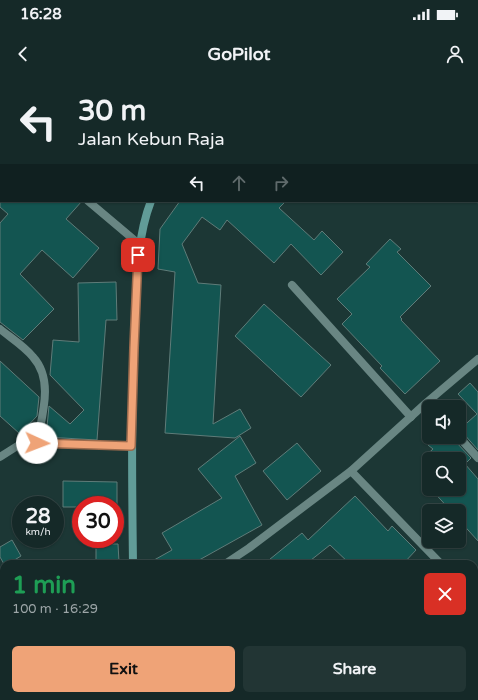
<!DOCTYPE html>
<meta charset="utf-8">
<style>
:root{--surface:#152928;--page:#223534;--text:#f1f3f6;--muted:#9da6a8;--line:#344545;--accent:#efa377}
body{margin:0;font-family:"Varela Round",sans-serif;background:var(--page);color:var(--text);height:100vh;display:flex;flex-direction:column;font-size:15px;white-space:nowrap}
*{box-sizing:border-box;margin:0}
p{font-size:13px;color:var(--muted)}
.icon{flex:none;width:22px;height:22px;fill:none;stroke:currentColor;stroke-width:2;stroke-linecap:round;stroke-linejoin:round}
.map{position:relative;flex:1;overflow:hidden}
.sheet{position:absolute;left:0px;top:480px;width:478px;height:140px;display:flex;flex-direction:column;background:var(--surface);border-radius:12px 12px 0 0;box-shadow:0 1px 3px #0004,0 0 0 1px var(--line)}
.sheet>*{flex:none}
.top-card{position:absolute;left:0px;top:0px;width:478px;height:122px;box-shadow:0 1px 3px #0004,0 0 0 1px var(--line);background:#152928;color:var(--text);overflow:hidden}
.controls{position:absolute;left:422px;top:320px;display:grid;gap:8px}
.controls a{display:grid;place-items:center;width:44px;height:44px;border-radius:6px;background:var(--surface);box-shadow:0 1px 3px #0004,0 0 0 1px var(--line);font-size:20px}
.speed{position:absolute;left:12px;top:416px;display:flex;gap:8px;font-size:20px;font-weight:700;text-align:center}
.speed>*{display:grid;place-content:center;width:52px;height:52px;border-radius:50%;background:var(--surface);box-shadow:0 1px 3px #0004,0 0 0 1px var(--line);line-height:1}
.speed small{font-size:10px;font-weight:400}
.speed .limit{border:6px solid #d22;background:#fff;color:#111}
.pin{position:absolute;display:grid;place-items:center;width:34px;height:34px;color:#fff;margin:-17px;border-radius:8px;box-shadow:0 2px 6px #0006}
.me{position:absolute;width:44px;margin:-22px;rotate:92deg;stroke-linejoin:round;filter:drop-shadow(0 0 3px #0008)}
.turn{display:flex;align-items:center;gap:14px;height:84px;padding:0 12px;font-size:18px}
.turn .icon{width:52px;height:52px;stroke-width:2.5}
.turn b{display:block;font-size:28px;line-height:34px}
.lanes{display:flex;align-items:center;height:38px;padding:0 12px;background:#0003;justify-content:center;gap:20px;direction:ltr}
.lanes .off{opacity:.35}
.round{display:grid;place-items:center;flex:none;width:42px;height:42px;border-radius:6px;background:var(--page)}
.head{display:flex;align-items:center;justify-content:space-between;height:68px;padding:0 12px}
h1{font-size:24px;font-weight:800;line-height:30px;color:#1e9e55}
.action{display:flex;gap:8px;margin-top:auto;padding:8px 12px}
.action a{flex:1;height:46px;border-radius:6px;background:var(--accent);color:#111;font-size:16px;font-weight:800;line-height:46px;text-align:center}
.action a+a{background:var(--page);color:var(--text)}
.status{display:flex;justify-content:space-between;align-items:center;height:28px;padding:0 20px;background:var(--surface);direction:ltr}
.status svg{height:11px;fill:currentColor}
header{display:flex;justify-content:space-between;align-items:center;height:52px;padding:0 12px;background:var(--surface);font-size:18px;font-weight:800}
.map>svg:first-child{display:block}
</style>
<div class="status"><b>16:28</b><svg viewBox="0 0 49 12"><path d="M0 12V9h3v3zM5 12V6h3v6zM10 12V3h3v9zM15 12V0h3v12zM26 1h20v11H26zM47 4h2v5h-2z"/></svg></div>
<header><svg class="icon" aria-label="back" viewBox="0 0 24 24"><path d="M15 5l-7 7 7 7"/></svg>GoPilot<svg class="icon" aria-label="person" viewBox="0 0 24 24"><circle cx="12" cy="8" r="4"/><path d="M4 21q1-7 8-7t8 7"/></svg></header>
<div class="map">
<svg width="478" height="620" viewBox="0 0 478 620">
<rect width="100%" height="100%" fill="#1c3735"/>
<g fill="#135551" stroke="#5f7c79">
<path d="M0,121H82L66,139L99,168L73,198L42,170L20,194L54,229L23,260L0,242V143L8,134L0,127Z"/>
<path d="M180,121H286L279,128L314,160L322,151L343,172L321,195L291,164L274,183L227,140L220,150L202,137L182,164L198,203L221,205L213,344L240,329L251,348L235,358L165,353L175,192L158,189L160,149Z"/>
<path d="M390,159L401,169L397,172L431,206L400,237L402,239L401,240L440,281L405,314L380,288L382,286L342,244L352,234L337,219L370,187L366,184Z"/>
<path d="M116,202L117,240H106L97,360L46,357L49,326L70,344L84,330L50,295L53,260L79,262L78,203Z"/>
<path d="M264,224L331,285L301,317L235,256Z"/>
<path d="M0,281L39,317L37,336L20,354L0,336Z"/>
<path d="M470,303L478,312V370L463,353L459,352V350L477,334L458,314Z"/>
<path d="M240,356L256,383L235,396L262,445L192,484H147L172,470L162,453L222,418L198,389Z"/>
<path d="M437,357H454L455,361L471,378L465,384L478,399V461L459,440V431H451L431,409H459V379H422L433,369L428,365Z"/>
<path d="M297,363L321,391L287,420L263,391Z"/>
<path d="M63,401L117,402V425H81V427H63Z"/>
<path d="M355,416L388,451L392,446L416,470L403,484H350L330,465L306,484H264L302,453L308,460Z"/>
<path d="M12,460L21,476L8,484H4L0,477V467Z"/>
<path d="M96,464H118L119,482H96Z"/>
</g>
<g fill="none" stroke-linecap="round" stroke-linejoin="round">
<g stroke="#698683" stroke-width="8">
<path d="M477,39L478,38"/>
<path d="M0,41L1,42"/>
<path d="M477,118L478,119"/>
<path d="M88,121L139,164"/>
<path d="M292,205L411,337"/>
<path d="M0,249C11,258 24,266 33,277C54,300 42,335 37,363"/>
<path d="M459,357L478,378"/>
<path d="M0,377L22,363L131,366"/>
<path d="M351,391L441,484"/>
<path d="M225,484L249,468L351,391L426,323L478,279"/>
<path d="M474,517L478,522"/>
<path d="M303,620L307,616"/>
</g>
<g stroke="#619c98" stroke-width="8">
<path d="M222,1L223,0"/>
<path d="M133,484C132,404 131,324 135,244C137,202 136,160 151,121"/>
<path d="M136,616V620"/>
</g>
</g>
<g fill="none" stroke-linecap="round" stroke-linejoin="round">
<g stroke="#9b6a4d" stroke-width="10">
<path id="route" d="M37,363L131,366L134,268L138,175"/>
</g>
<use href="#route" stroke="#efa377" stroke-width="7"/>
</g>
</svg>
<div class="controls">
<a><svg class="icon" aria-label="sound" viewBox="0 0 24 24"><path d="M4 9h4l5-4v14l-5-4H4zM17 9q2 3 0 6"/></svg></a>
<a><svg class="icon" aria-label="search" viewBox="0 0 24 24"><circle cx="10" cy="10" r="6"/><path d="M15 15l6 6"/></svg></a>
<a><svg class="icon" aria-label="layers" viewBox="0 0 24 24"><path d="M12 4l9 5-9 5-9-5zM3 14l9 5 9-5"/></svg></a>
</div>
<div class="speed"><div>28<small>km/h</small></div><div class="limit">30</div></div>
<div class="pin" style="left:138px;top:175px;background:#d93025"><svg class="icon" aria-label="arrive" viewBox="0 0 24 24"><path d="M6 21V4h12l-3 4 3 4H6"/></svg></div>
<svg class="me" style="left:37px;top:363px" viewBox="-20 -20 40 40"><circle r="19" fill="#fff"/><path d="M0-13L10 11 0 6-10 11z" fill="#efa377"/></svg>
<div class="top-card">
<div class="turn"><svg class="icon" aria-label="left" viewBox="0 0 24 24"><path d="M17 20v-9H6M10 6l-5 5 5 5"/></svg><div><b>30 m</b>Jalan Kebun Raja</div></div>
<div class="lanes"><svg class="icon" aria-label="left" viewBox="0 0 24 24"><path d="M17 20v-9H6M10 6l-5 5 5 5"/></svg><svg class="icon off" aria-label="ahead" viewBox="0 0 24 24"><path d="M12 20V5M6 11l6-6 6 6"/></svg><svg class="icon off" aria-label="right" viewBox="0 0 24 24"><path d="M7 20v-9h11M14 6l5 5-5 5"/></svg></div>
</div>
<section class="sheet">
<div class="head"><div><h1>1 min</h1><p>100 m · 16:29</p></div><a class="round" style="background:#d93025;color:#fff"><svg class="icon" aria-label="close" viewBox="0 0 24 24"><path d="M6 6l12 12M18 6L6 18"/></svg></a></div>
<div class="action"><a>Exit</a><a>Share</a></div>
</section>
</div>
